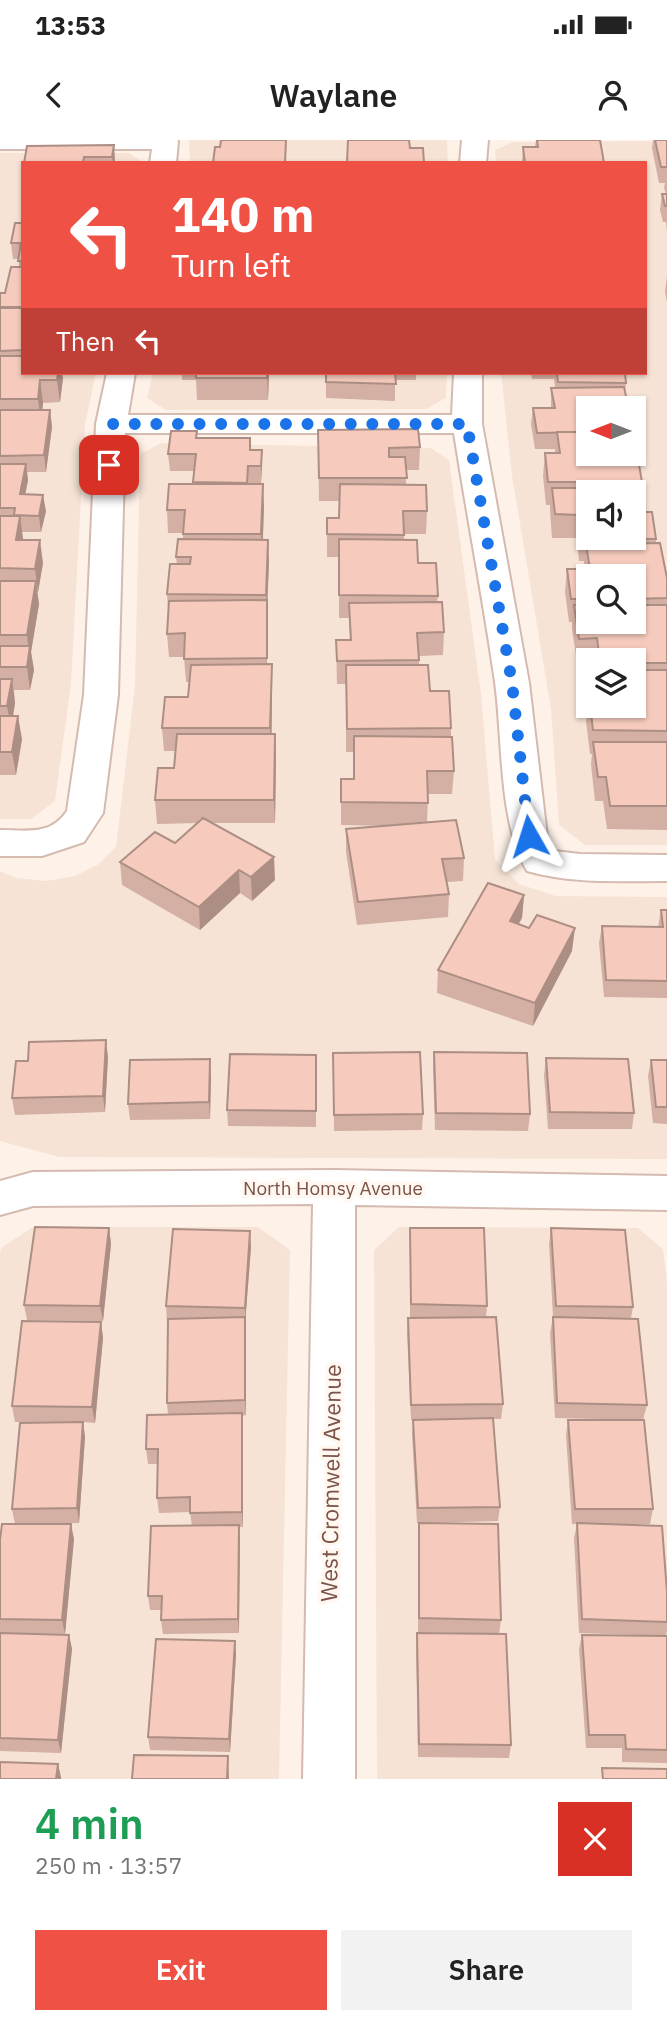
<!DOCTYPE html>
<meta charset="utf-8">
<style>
:root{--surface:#fff;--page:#f2f2f2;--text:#222;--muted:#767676;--accent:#f05145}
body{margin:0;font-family:"IBM Plex Sans",sans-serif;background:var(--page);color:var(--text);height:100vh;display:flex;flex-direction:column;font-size:26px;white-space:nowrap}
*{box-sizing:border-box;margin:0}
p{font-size:23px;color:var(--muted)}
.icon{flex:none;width:38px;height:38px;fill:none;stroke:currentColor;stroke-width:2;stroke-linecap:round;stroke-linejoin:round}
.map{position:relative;height:1639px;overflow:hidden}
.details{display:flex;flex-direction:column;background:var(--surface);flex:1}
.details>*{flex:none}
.banner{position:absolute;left:21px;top:21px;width:626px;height:214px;border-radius:0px;box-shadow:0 2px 5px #0004;background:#f05145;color:#fff;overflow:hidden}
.needle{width:46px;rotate:270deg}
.fabs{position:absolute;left:576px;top:256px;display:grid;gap:14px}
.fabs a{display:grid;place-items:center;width:70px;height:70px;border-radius:0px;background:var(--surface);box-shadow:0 2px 5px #0004;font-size:35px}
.pin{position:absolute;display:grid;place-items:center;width:60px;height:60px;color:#fff;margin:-30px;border-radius:14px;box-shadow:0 4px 10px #0006}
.me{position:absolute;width:77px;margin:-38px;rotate:354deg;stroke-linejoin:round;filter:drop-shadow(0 0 5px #0008)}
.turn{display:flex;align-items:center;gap:24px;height:147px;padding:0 35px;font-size:32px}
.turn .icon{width:91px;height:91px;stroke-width:2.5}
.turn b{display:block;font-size:49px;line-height:60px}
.then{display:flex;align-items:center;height:66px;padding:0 35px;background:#0003;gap:14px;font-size:26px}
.round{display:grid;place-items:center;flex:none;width:74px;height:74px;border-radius:0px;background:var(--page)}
.overview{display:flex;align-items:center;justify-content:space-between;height:119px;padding:0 35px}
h1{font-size:42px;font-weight:600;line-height:52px;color:#1e9e55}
.cta{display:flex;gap:14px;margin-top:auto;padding:14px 35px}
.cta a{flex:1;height:80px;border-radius:0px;background:var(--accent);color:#fff;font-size:28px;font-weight:600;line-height:80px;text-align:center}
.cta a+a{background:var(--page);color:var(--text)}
.status{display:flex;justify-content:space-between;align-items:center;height:49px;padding:0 35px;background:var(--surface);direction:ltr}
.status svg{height:19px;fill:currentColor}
header{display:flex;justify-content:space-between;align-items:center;height:91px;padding:0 35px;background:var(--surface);font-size:32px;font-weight:600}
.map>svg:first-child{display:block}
</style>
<div class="status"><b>13:53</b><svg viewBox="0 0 49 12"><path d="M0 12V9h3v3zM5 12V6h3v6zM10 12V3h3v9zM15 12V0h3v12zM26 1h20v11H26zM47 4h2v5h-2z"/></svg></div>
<header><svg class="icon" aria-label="back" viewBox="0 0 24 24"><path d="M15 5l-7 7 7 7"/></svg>Waylane<svg class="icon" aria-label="person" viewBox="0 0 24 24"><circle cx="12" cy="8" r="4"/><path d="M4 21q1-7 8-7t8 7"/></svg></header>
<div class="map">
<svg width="667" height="1639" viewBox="0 0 667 1639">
<rect width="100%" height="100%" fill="#fef2e8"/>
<g fill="#f6e3d6" fill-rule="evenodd">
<path d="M189,0H447L448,23H190Z"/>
<path d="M667,1V705H585L559,685L551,569L512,336L501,233H646V23H496L495,10L513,2ZM588,268H634V313H588ZM588,352H634V397H588ZM588,436H634V481H588ZM588,520H634V565H588Z"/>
<path d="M0,13H129L141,21L23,23V233H96L85,284L71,544L55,661L31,679H0Z"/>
<path d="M153,233H447L446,258L426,269L166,270L147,258Z"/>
<path d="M161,303L431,308L449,320L481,554L495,719L519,744L556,756L667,757V1019L59,1017L0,1001V731L16,738L46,741L75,736L99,724L116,707L135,545L140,314Z"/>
<path d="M33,1087H258L290,1110L279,1639H0V1113L1,1108Z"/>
<path d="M399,1087L638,1088L663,1109L667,1141V1639H377L374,1110Z"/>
</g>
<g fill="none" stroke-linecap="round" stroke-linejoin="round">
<g stroke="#d4baaf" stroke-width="4">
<g id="minor">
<path d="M0,0H177L178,1L176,23H150L152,9H0Z"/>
<path d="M462,0H488L486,23H460Z"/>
<path d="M107,233H135L128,275H452L454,233H482V284L529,543L547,696L554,711L580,714L667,715V741C621,741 572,744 527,731C498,681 503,600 495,542C483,459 467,376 454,293H125L118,555L103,673L84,702L42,716H0V690C27,690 50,696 67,671L84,555L96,284Z"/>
<path d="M334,1030L667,1036V1070L355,1065V1639H303L313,1064L33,1066L0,1075V1041L33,1032Z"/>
</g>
</g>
<use href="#minor" fill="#fff" fill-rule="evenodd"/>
</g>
<g fill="#d4afa3" fill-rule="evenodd">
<path d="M536,0H600L604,23H522L523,7H535Z"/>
<path d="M653,0H667V92L666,82H663L660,70L662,54H666L664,48L665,43H659L652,8Z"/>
<path d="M114,5L115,23H24Z"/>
<path d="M23,83V233L63,238L60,262L43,263L42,270H50L52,287L46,332H27L28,340L25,355L46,371L41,392H22L23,400L43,423L38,452H37L39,464L31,512L34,530L30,550H14L15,563L13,576L22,599L16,635H0V153H5L19,127V119H13L11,103Z"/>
<path d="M667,136V162L665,152Z"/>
<path d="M182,233H269L268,260H197L196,240H182Z"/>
<path d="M326,233H416V240H395V261L326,258Z"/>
<path d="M531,233H625L626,243L625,252L627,261L626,268H588L642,342L640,361L641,372L656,399V403L667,438V690L607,689L603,661H595L591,625L592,614H590L586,581L588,565H634V520H588V522H577L572,489V482H569L565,452L567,429H584V421H579L577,398H552L550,371V365H546L543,336L545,313H555V309H535L531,284L533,268H551V248H555L554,239H532ZM588,436H634V481H588Z"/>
<path d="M318,290L420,307L419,330H406V345L427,371L426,394H404V400L438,456L437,462L444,492L443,515L419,516V525L430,551L451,588V597L454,631L452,654H428L427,683L464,718L463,741L447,742L449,754L448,777L357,785L346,712V689L389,686L341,685V639H353L354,612H346V544H337L336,500H350L349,478H339V417H327V394L339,378V361H319Z"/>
<path d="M197,291V298H250L251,310H262L261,343H249V344L264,367L263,400H268L269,423L267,468V524L272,548V594H275L276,617L275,683H213L275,740L252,761L240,753L200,790L122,745L120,722L175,703L197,683L157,684L155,660L174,628L176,611H164L162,588L188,557L189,542H186L184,517H169L167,494L168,469L167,454L177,424L176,417L183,399V393H168L167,370L193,344L194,331H170L168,314Z"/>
<path d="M524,755L522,778L518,784L529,788L572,811L533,886L437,853L438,830Z"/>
<path d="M661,770H667V858L604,857L599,803L602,786L658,787Z"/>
<path d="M434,912L530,974L528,991L435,990L433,928Z"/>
<path d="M333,913L423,974L422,990L334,991Z"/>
<path d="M316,915V987L228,986L227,970Z"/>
<path d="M108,917L105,972L15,975L12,958Z"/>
<path d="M546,918L634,973L632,989H548L544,935Z"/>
<path d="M651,920H667V984L653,983L648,936Z"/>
<path d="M211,935L210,979L130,980L128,964Z"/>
<path d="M109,1088L111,1104L103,1181L27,1180L24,1165Z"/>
<path d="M410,1088L487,1166L486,1177L503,1264L501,1279H493L500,1367L498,1381L423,1383L501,1480L499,1494L418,1492L419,1383H417L412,1295L413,1280H411L407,1193L408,1178H410Z"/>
<path d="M551,1088L633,1167L631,1178L647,1265L643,1280L555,1278L550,1193L553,1177L549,1104Z"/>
<path d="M251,1107L245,1184L246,1275L242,1276L243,1387H239V1493L163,1494L161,1480V1470H150L148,1456L192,1386L190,1372L159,1373L157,1358L158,1324H148L146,1309L168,1275L167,1263L168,1182H167L166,1166Z"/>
<path d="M101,1182L103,1198L95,1283L83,1282L85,1297L79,1383L19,1384L74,1399L65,1494L0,1493V1400L15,1384L12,1369L63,1282H15L12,1266Z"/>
<path d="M568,1280L653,1369L650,1384H590L667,1452V1490L666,1496L579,1493L574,1398L577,1384H572L566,1295Z"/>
<path d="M0,1493L69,1495L72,1509L61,1613L0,1611Z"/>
<path d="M417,1493L511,1605L509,1618L418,1617L416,1507Z"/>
<path d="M582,1495L667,1496V1623L622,1622V1608H586L579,1509Z"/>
<path d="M235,1501L236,1515L230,1612L150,1610L148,1597Z"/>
</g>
<g fill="#ac8e84">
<path d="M114,5L115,23H113L112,17Z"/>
<path d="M58,233H62L63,238L60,262L57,240Z"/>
<path d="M267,233H269L268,260Z"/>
<path d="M40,240L43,263L41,282L38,259Z"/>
<path d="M50,270L52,287L46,332L44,315Z"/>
<path d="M262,310V327L261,343V326Z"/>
<path d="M26,324L28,340L22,371L20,354Z"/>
<path d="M263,344L264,367L262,417L261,394Z"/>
<path d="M43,355L46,371L41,392L39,376Z"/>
<path d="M20,376L23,399L16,400Z"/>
<path d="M40,400L43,423L38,452L35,429Z"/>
<path d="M268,400L269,423L267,468V541L266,455Z"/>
<path d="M36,441L39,464L31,512L34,530L30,550L27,527L29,513L27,495Z"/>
<path d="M272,524V548L271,611L270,588Z"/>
<path d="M12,539L15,563L11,589L7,566Z"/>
<path d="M18,576L22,599L16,635L12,612Z"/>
<path d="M275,594L276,617L275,683L274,660Z"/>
<path d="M274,717L275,740L252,761L251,737Z"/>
<path d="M239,730L240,753L200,790L199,767Z"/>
<path d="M524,755L522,778L507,805L510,781Z"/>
<path d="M575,788L572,811L533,886L535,863Z"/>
<path d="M106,900L108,917L105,972L103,956Z"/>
<path d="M210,919L211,935L210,979L209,962Z"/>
<path d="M109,1088L111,1104L103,1181L100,1166Z"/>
<path d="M250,1091L251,1107L245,1184V1168Z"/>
<path d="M245,1177L246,1193V1275L245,1260Z"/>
<path d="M101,1182L103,1198L95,1283L92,1267Z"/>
<path d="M242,1273L243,1288V1387L242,1372Z"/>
<path d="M83,1282L85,1297L79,1383L77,1368Z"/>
<path d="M71,1384L74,1399L65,1494L62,1480Z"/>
<path d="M239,1385L240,1400L239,1493L238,1479Z"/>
<path d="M69,1495L72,1509L61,1613L58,1600Z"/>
<path d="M235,1501L236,1515L230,1612L229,1599Z"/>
<path d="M228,1616L229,1639H227Z"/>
<path d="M58,1624L61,1637V1639H56Z"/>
</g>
<g fill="#f6cbbd" stroke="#ac8e84" stroke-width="2" fill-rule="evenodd">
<path d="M221,0H286L285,23H213L215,7H220Z"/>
<path d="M348,0H409L410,8H423L424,23H347Z"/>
<path d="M537,0H600L604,23H525L523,7H538Z"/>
<path d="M655,0H667V27H661Z"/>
<path d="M114,5L112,17H84L83,23H24L27,6Z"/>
<path d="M662,54H667V66H665Z"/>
<path d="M15,83H23V121H18L21,103H11Z"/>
<path d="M11,127H23V167H0V153H5Z"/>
<path d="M0,168H23V210L0,211Z"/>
<path d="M0,216H23V233H58L57,240H40L38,259H0Z"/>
<rect x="196" y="233" width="71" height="5"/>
<path d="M326,233H395L396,244L326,242Z"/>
<path d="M557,233H625L626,243L558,242Z"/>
<path d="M624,247L627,261L614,262L616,268H588V292L537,293L533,268H555L551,248Z"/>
<path d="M0,270H50L44,315L0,316Z"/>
<path d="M418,289L420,307L389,308V317H405L407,338H319L318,290Z"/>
<path d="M171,291H197L196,298H250V310H262L261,326H248L247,343L193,342L196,314H168Z"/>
<path d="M557,292H588V313H634V296L642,342H548L545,313H560Z"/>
<path d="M0,324H26L20,354L43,355L39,376L14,375L15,368H0Z"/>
<path d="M169,344H263L261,394H183L185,370H167Z"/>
<path d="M340,344L426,345L427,371H403L404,395L327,394V378H339Z"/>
<path d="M552,348H638L641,372H652L656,399L581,398L579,375L555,374ZM588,352H634V397H588Z"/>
<path d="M0,376H20L16,400H40L35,429L0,428Z"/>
<path d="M178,399L268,400L266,455L167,454L170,424H190L191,417H176Z"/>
<path d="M339,399L417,400L418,423H436L438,456L339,455Z"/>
<path d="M660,403L667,438V458L634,459V436H588V459H571L567,429H590L586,404Z"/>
<path d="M0,441H36L27,495H0Z"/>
<path d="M267,460V518L184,519L185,493L167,494L169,461Z"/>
<path d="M442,462L444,492L417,493L419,520L337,521L336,500H351L349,463Z"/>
<path d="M574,465H588V481H634V465H667V523H634V520H600L597,498L579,499Z"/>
<path d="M0,506H30L27,527H0Z"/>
<path d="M272,524L270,588H162L165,557H188L191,525Z"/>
<path d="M346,525H428L430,551H449L451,588L347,589Z"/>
<path d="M634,530H667V591L593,590L590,565H634Z"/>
<path d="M0,539H12L7,566H0Z"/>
<path d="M0,576H18L12,612H0Z"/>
<path d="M177,594H275L274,660H155L158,628H174Z"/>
<path d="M354,596L452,597L454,631H427L428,663L341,662V639H354Z"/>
<path d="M593,602H667V666H610L606,637H598Z"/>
<path d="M203,678L274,717L251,737L239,730L199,767L120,722L155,692L175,703Z"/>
<path d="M456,680L464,718L442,719L449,754L358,762L346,689Z"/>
<path d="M488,743L524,755L510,781L529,788L537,775L575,788L535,863L438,830Z"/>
<path d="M661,770H667V841L606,840L602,786L663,787Z"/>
<path d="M106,900L103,956L12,958L16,921H28L29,902Z"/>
<path d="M420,912L423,974L334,975L333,913Z"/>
<path d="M434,912L527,913L530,974L436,973Z"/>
<path d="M230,914L316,915V971L227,970Z"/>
<path d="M546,918L628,919L634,973L550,972Z"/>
<path d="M210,919L209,962L128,964L130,920Z"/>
<path d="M651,920H667V967H656Z"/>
<path d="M35,1087L109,1088L100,1166L24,1165Z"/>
<path d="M410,1088H484L487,1166L411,1164Z"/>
<path d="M551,1088L625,1090L633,1167L556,1166Z"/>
<path d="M173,1089L250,1091L245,1168L166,1166Z"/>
<path d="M245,1177V1260L167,1263L168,1179Z"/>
<path d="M496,1177L503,1264L411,1265L408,1178Z"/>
<path d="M553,1177L638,1179L647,1265L557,1263Z"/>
<path d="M22,1181L101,1182L92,1267L12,1266Z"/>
<path d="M242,1273V1372L190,1373V1357L157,1358L158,1309H146L147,1275Z"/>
<path d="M493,1278L500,1367L418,1368L413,1280Z"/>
<path d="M568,1280H644L653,1369H575Z"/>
<path d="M83,1282L77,1368L12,1369L20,1283Z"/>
<path d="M419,1383L498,1384L501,1480L419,1478Z"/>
<path d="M577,1383L662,1386L667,1452V1482L582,1479Z"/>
<path d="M2,1384H71L62,1480L0,1479V1400Z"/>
<path d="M239,1385L238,1479L161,1480L162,1456H148L151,1386Z"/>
<path d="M0,1493L69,1495L58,1600L0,1598Z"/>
<path d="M417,1493L506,1494L511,1605L419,1604Z"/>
<path d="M582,1495L667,1496V1610L626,1609L625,1595H589Z"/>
<path d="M156,1499L235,1501L229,1599L148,1597Z"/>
<path d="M134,1615L228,1616L227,1639H132Z"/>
<path d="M0,1622L58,1624L56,1639H0Z"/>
<path d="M602,1628L667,1629V1639H603Z"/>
</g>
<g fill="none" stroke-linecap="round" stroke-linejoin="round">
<path stroke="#1a73e8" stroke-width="12" stroke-dasharray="0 21.6" d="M109,325L111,284H467L512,543L529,696"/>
</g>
<g text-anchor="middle" stroke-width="7" stroke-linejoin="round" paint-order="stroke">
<g font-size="19" fill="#7b5349" stroke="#fff7f0">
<text x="333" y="1055">North Homsy Avenue</text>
</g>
<g font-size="23" fill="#7b5349" stroke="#fff7f0">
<text transform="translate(331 1343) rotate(-89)" y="8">West Cromwell Avenue</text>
</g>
</g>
</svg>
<div class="fabs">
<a><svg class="needle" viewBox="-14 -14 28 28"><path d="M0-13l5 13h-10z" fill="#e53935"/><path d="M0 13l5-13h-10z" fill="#767676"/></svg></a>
<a><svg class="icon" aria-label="sound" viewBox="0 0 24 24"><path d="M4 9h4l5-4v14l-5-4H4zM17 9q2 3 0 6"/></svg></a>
<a><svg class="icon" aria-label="search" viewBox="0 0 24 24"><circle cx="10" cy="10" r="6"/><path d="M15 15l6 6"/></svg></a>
<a><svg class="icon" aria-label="layers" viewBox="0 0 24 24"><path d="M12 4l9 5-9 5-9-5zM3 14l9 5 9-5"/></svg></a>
</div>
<div class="pin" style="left:109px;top:325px;background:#d93025"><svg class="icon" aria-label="arrive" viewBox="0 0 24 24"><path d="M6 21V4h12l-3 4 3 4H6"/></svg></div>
<svg class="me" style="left:529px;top:696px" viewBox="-20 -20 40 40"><path d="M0-17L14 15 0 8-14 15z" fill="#1a73e8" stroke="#fff" stroke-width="4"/></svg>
<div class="banner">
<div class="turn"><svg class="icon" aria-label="left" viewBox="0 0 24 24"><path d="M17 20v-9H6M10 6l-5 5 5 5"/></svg><div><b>140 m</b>Turn left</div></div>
<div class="then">Then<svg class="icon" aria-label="left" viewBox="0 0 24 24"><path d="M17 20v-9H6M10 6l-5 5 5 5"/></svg></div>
</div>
</div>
<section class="details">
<div class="overview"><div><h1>4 min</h1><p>250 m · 13:57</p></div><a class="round" style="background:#d93025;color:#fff"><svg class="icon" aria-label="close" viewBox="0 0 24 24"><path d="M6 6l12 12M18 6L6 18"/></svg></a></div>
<div class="cta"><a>Exit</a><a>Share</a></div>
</section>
